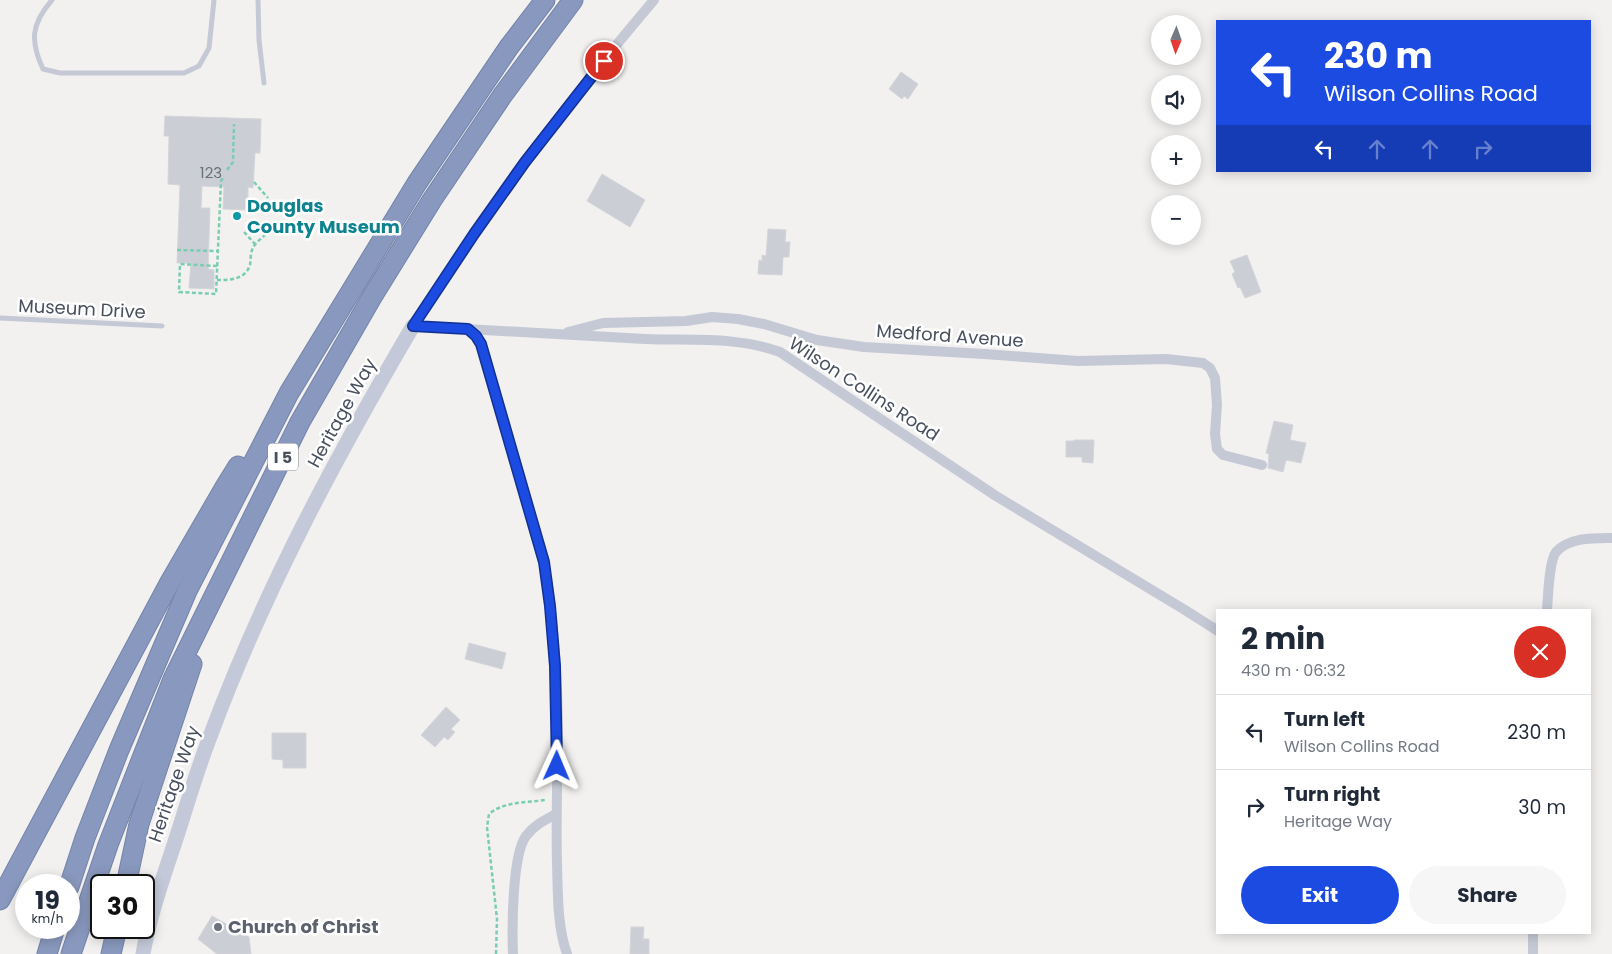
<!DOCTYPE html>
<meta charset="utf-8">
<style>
:root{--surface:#fff;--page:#f6f6f7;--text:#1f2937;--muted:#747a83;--line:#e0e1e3;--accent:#1b4be1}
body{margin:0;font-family:Poppins,sans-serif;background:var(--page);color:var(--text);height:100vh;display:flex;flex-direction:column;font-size:19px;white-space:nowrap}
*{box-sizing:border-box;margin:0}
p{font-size:16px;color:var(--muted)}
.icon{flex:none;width:28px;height:28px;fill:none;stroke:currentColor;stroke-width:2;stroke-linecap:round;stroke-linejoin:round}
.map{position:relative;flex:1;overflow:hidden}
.panel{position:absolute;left:1216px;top:609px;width:375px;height:325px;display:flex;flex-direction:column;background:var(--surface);border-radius:0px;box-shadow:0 2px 12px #0003}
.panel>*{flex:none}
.guide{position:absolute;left:1216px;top:20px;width:375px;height:152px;border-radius:0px;box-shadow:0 2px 12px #0003;background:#1b4be1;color:#fff;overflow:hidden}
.needle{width:32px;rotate:182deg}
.controls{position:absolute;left:1151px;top:15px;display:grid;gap:10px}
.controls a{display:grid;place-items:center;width:50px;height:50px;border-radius:50%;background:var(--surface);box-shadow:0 2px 12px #0003;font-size:25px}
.speed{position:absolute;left:15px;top:874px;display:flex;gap:10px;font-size:25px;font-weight:700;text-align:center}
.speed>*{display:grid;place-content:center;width:65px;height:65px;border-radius:50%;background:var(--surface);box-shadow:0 2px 12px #0003;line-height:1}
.speed small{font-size:12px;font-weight:400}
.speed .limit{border:2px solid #111;border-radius:8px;background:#fff;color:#111}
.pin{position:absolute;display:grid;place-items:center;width:42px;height:42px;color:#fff;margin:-21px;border:2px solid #fff;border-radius:50%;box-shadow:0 1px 5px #0007}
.me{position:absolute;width:55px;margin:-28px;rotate:1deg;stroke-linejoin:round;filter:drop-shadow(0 0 4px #0008)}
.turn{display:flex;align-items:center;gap:18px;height:105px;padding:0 25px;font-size:22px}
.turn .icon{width:65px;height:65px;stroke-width:2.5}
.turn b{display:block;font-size:35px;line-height:42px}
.lanes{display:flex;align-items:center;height:48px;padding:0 25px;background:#0003;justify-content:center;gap:25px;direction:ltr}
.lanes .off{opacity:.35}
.round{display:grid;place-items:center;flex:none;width:52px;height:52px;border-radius:26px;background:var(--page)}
.overview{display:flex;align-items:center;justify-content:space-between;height:85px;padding:0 25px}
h1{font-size:30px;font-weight:700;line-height:38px}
.primary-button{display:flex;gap:10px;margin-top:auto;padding:10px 25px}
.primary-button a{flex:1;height:58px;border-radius:30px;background:var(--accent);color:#fff;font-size:20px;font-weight:700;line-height:58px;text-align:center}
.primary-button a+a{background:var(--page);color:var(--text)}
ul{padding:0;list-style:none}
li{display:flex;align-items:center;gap:15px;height:75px;padding:0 25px;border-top:1px solid var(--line)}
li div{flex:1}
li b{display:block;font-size:19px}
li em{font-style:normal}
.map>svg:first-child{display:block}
</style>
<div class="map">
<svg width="1612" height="954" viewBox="0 0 1612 954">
<rect width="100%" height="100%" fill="#f2f1f0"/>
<g fill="#ccced5" stroke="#d4d5db">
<path d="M901,72L918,84L908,99L904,96L902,99L889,89Z"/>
<path d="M165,116L261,119L260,153H255L253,188L248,187V210L223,209L224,187L202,186L201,208H210L208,269L214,270V289L189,288L191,263H177L180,185L168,184L169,136H164Z"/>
<path d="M602,174L645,200L630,227L587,201Z"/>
<path d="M768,229L786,230L785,242H790L789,257H783L782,275L758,274L759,260L762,261V255L766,256Z"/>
<path d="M1247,255L1261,292L1245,298L1240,287L1238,288L1232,274L1235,272L1230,261Z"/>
<path d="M1274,421L1293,425L1290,440L1306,443L1301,463L1286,460L1283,472L1268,468L1269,454L1266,453Z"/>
<path d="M1074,440H1094L1093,463L1082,462V457H1066V441H1074Z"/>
<path d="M469,643L506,653L502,669L465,659Z"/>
<path d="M446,707L460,720L451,729L455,732L448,740L444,737L435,747L421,735Z"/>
<path d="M272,733H306V768H283V760L272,759Z"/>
<path d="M212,916L249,937L251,954H217L198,939Z"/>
<path d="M631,927H644L643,939H649V954H630Z"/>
</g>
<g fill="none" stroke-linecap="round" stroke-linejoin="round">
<g stroke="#7483aa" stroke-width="21">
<g id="highway">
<path d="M126,885L139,824L192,664"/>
<path d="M69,887L85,838L119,750L187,591L289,393L417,183L509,47L545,0"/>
<path d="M0,900L170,582L225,487L238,466"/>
<path d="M47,954L55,928"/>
<path d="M71,954L108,845L173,679L300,422L372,297L432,200L502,96L573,0"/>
<path d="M111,954L117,928"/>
</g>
</g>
<g stroke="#78cdb3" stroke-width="2.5" stroke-dasharray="4 2.5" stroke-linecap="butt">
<path d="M227,170L233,162L234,124"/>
<path d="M254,182L268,198"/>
<path d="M244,232L255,244"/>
<path d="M177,250L218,251"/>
<path d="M217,266L180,264L179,292L216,294L221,181L224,176"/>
<path d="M217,280C230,280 245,280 250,265C251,259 250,252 254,246C259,239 268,233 275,227"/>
<path d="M496,954L497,919L487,827L489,814C505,801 526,803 545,800"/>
</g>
<g stroke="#c4c9d5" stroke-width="5">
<path d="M52,0C31,24 30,41 43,69L60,73H184L199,66L209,48L214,0"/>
<path d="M258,0L259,40L264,83"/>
<path d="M0,318L162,326"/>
</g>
<g stroke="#c4c9d5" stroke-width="10">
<path d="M413,326C491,330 568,335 645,339C691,341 736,336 780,352L996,496L1185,610L1218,631"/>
<path d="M413,326C450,271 486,216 525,163C565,107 609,53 654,0"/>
<path d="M468,329L476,336L481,344L544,562C554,621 558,682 558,741C557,782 556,823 557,863C558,893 557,926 567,954"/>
<path d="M568,332L603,323L686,321L712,317L738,319L764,324L817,340L864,347L984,354L1078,361L1166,359L1203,363L1210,368L1215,378L1217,405L1215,434L1217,449L1223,455L1262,465"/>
<path d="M1547,610C1548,598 1549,561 1556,552C1570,537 1594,538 1612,538"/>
<path d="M513,954C512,929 512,855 526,836C534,825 545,820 556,814"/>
<path d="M1533,954V932"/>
</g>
<path stroke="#c3c9d8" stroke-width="15" d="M143,954C151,908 168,865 182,820C191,791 200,762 211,734C264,591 336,457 413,326"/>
<use href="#highway" stroke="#8998be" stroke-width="19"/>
</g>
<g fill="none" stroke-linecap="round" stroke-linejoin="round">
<g stroke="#123192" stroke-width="12">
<path id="route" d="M557,766L555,666L550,606L544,562L481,344L476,336L468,329L413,326L474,234L525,162L604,61"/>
</g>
<use href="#route" stroke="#1b4be1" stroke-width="9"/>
</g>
<circle fill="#0f9aa8" stroke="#fff" stroke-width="2" cx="237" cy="216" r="5"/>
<circle fill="#6b7280" stroke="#fff" stroke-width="2" cx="218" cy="927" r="5"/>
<g text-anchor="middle" stroke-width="5" stroke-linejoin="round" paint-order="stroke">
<g font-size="15" fill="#696f7b">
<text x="211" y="178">123</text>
</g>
<rect fill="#fff" stroke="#7f848e" stroke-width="1" x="268" y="443.5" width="30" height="27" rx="4"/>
<g font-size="16" font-weight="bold" fill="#484f5d">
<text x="283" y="463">I 5</text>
</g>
<g font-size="18" font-weight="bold" fill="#0d838f" stroke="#fff" text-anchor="start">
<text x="247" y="212">Douglas<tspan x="247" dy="21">County Museum</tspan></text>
</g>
<g font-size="18" fill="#484f5d" stroke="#fff">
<text transform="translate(82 309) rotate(3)" y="6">Museum Drive</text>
<text transform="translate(950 336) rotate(4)" y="6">Medford Avenue</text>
<text transform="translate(864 389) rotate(33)" y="6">Wilson Collins Road</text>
<text transform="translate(342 413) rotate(-61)" y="6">Heritage Way</text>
<text transform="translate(174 784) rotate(-71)" y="6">Heritage Way</text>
</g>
<g font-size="18" font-weight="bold" fill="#5b616d" stroke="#fff" text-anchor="start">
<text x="228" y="933">Church of Christ</text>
</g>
</g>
</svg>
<div class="controls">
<a><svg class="needle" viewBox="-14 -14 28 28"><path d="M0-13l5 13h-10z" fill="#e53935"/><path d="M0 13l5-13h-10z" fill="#747a83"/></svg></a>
<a><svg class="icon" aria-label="sound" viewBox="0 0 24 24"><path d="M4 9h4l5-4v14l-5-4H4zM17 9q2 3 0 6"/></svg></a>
<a>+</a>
<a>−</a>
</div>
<div class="speed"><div>19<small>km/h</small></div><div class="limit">30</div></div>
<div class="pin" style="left:604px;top:61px;background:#d93025"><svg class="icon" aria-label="arrive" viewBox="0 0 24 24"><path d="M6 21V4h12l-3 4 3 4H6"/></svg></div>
<svg class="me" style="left:557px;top:766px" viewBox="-20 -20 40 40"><path d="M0-17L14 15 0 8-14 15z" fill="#1b4be1" stroke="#fff" stroke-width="4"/></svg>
<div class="guide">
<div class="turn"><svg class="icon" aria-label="left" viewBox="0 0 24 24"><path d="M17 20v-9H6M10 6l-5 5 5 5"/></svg><div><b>230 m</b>Wilson Collins Road</div></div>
<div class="lanes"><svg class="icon" aria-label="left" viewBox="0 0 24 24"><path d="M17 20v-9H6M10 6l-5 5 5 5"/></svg><svg class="icon off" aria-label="ahead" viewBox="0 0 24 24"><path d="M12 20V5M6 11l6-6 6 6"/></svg><svg class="icon off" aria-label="ahead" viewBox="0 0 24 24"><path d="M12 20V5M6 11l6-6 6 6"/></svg><svg class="icon off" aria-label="right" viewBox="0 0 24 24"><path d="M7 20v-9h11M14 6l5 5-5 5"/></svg></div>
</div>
<section class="panel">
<div class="overview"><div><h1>2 min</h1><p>430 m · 06:32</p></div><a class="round" style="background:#d93025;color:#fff"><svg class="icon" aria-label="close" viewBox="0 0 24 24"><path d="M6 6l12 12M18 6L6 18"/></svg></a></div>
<ul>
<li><svg class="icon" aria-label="left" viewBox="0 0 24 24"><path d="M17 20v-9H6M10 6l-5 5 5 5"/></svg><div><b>Turn left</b><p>Wilson Collins Road</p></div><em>230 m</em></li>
<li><svg class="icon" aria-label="right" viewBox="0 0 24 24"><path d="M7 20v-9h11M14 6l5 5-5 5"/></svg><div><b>Turn right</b><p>Heritage Way</p></div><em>30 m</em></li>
</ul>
<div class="primary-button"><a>Exit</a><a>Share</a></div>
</section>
</div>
